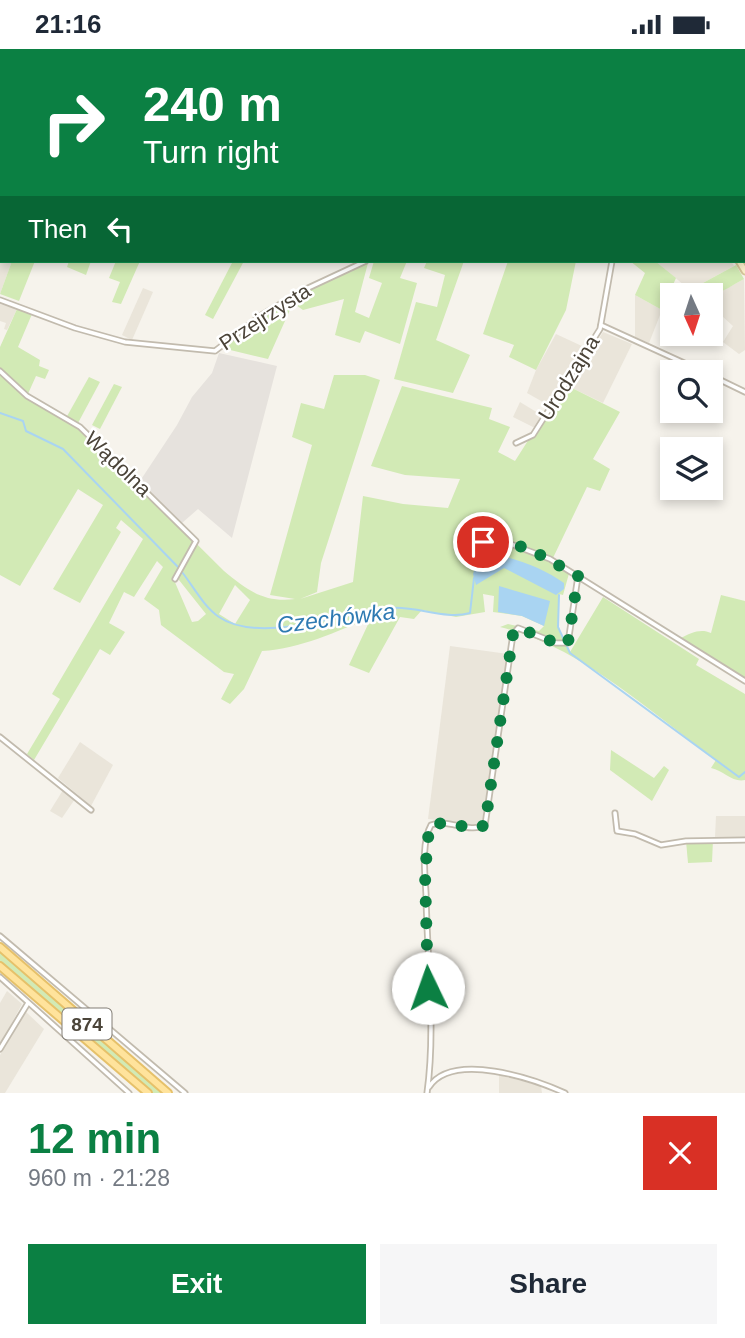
<!DOCTYPE html>
<meta charset="utf-8">
<style>
:root{--surface:#fff;--page:#f6f6f7;--text:#1f2937;--muted:#747a83;--accent:#0b8043}
body{margin:0;font-family:Arial,sans-serif;background:var(--page);color:var(--text);height:100vh;display:flex;flex-direction:column;font-size:26px;white-space:nowrap}
*{box-sizing:border-box;margin:0}
p{font-size:23px;color:var(--muted)}
.icon{flex:none;width:38px;height:38px;fill:none;stroke:currentColor;stroke-width:2;stroke-linecap:round;stroke-linejoin:round}
.map{position:relative;height:1044px;overflow:hidden}
.side{display:flex;flex-direction:column;background:var(--surface);flex:1}
.side>*{flex:none}
.top-card{position:absolute;left:0px;top:0px;width:746px;height:214px;box-shadow:0 4px 10px #0003;background:#0b8043;color:#fff;overflow:hidden}
.needle{width:46px;rotate:177deg}
.tools{position:absolute;left:660px;top:234px;display:grid;gap:14px}
.tools a{display:grid;place-items:center;width:63px;height:63px;border-radius:0px;background:var(--surface);box-shadow:0 4px 10px #0003;font-size:35px}
.pin{position:absolute;display:grid;place-items:center;width:60px;height:60px;color:#fff;margin:-30px;border:4px solid #fff;border-radius:50%;box-shadow:0 2px 7px #0007}
.me{position:absolute;width:77px;margin:-38px;rotate:357deg;stroke-linejoin:round;filter:drop-shadow(0 0 5px #0008)}
.turn{display:flex;align-items:center;gap:24px;height:147px;padding:0 28px;font-size:32px}
.turn .icon{width:91px;height:91px;stroke-width:2.5}
.turn b{display:block;font-size:49px;line-height:60px}
.then{display:flex;align-items:center;height:66px;padding:0 28px;background:#0003;gap:14px;font-size:26px}
.round{display:grid;place-items:center;flex:none;width:74px;height:74px;border-radius:0px;background:var(--page)}
.summary{display:flex;align-items:center;justify-content:space-between;height:119px;padding:0 28px}
h1{font-size:42px;font-weight:700;line-height:52px;color:var(--accent)}
.primary-button{display:flex;gap:14px;margin-top:auto;padding:14px 28px}
.primary-button a{flex:1;height:80px;border-radius:0px;background:var(--accent);color:#fff;font-size:28px;font-weight:700;line-height:80px;text-align:center}
.primary-button a+a{background:var(--page);color:var(--text)}
.status{display:flex;justify-content:space-between;align-items:center;height:49px;padding:0 35px;background:var(--surface);direction:ltr}
.status svg{height:19px;fill:currentColor}
.map>svg:first-child{display:block}
</style>
<div class="status"><b>21:16</b><svg viewBox="0 0 49 12"><path d="M0 12V9h3v3zM5 12V6h3v6zM10 12V3h3v9zM15 12V0h3v12zM26 1h20v11H26zM47 4h2v5h-2z"/></svg></div>
<div class="map">
<svg width="745" height="1044" viewBox="0 0 745 1044">
<rect width="100%" height="100%" fill="#f6f3ec"/>
<g fill="#eae5da">
<path d="M657,0H745L744,123V2Z"/>
<path d="M0,195L2,212H12L0,245Z"/>
<path d="M655,212H731L734,217L690,241Z"/>
<path d="M744,230L745,301L739,305L723,293L733,277L711,257V248Z"/>
<path d="M143,239L153,243L132,291L122,286Z"/>
<path d="M635,246L662,261L649,294L635,288Z"/>
<path d="M0,255L17,260L7,281L4,280L6,274L0,272Z"/>
<path d="M603,283L632,295L603,354L570,338Z"/>
<path d="M556,285L584,298L550,357L527,344L536,321Z"/>
<path d="M520,353L543,367L535,379L513,368Z"/>
<path d="M450,597L508,605L482,773L477,776L428,770Z"/>
<path d="M80,693L113,716L91,757L58,729Z"/>
<path d="M63,741L75,750L62,769L50,762Z"/>
<path d="M716,767H745V789L715,788Z"/>
<path d="M7,942L22,955L0,996V954Z"/>
<path d="M26,963L44,980L5,1044H0V1006Z"/>
<path d="M499,1026L541,1037L542,1044H499Z"/>
</g>
<path fill="#e6e2dd" d="M219,304L277,317L232,489L198,460L182,474L140,432L177,376L192,348L212,324Z"/>
<g fill="#d2eab5" fill-rule="evenodd">
<path d="M0,11L2,12V117L0,116Z"/>
<path d="M12,212H35L19,252L0,245Z"/>
<path d="M69,212H91L86,226L67,218Z"/>
<path d="M116,212H140L121,255L112,253L120,233L109,229Z"/>
<path d="M233,212H244L213,270L205,266Z"/>
<path d="M374,212H407L400,229L417,234L400,295L365,282L360,294L335,286L344,250L303,261L293,254L268,310L222,299L265,266L307,241L368,214L355,263L369,269L382,234L369,229Z"/>
<path d="M427,212H464L436,291L470,306L453,344L394,330L416,253L437,258L445,226L424,219Z"/>
<path d="M508,212H576L566,261L536,321L509,308L514,296L483,285Z"/>
<path d="M630,212H655L676,229L662,261L635,246L645,224Z"/>
<path d="M736,216L744,230C725,240 708,255 690,241Z"/>
<path d="M17,260L32,265L18,298L40,311L39,317L49,321L45,330L36,327L27,347L0,322V298Z"/>
<path d="M0,325L37,356L81,380L224,522C247,541 264,554 295,550L270,546L312,396L292,388L301,354L324,360L334,326H365L380,331L321,514L317,543L300,550L353,533L363,447L403,455L448,459L460,430L405,426L371,417L402,337L492,359L489,370L510,378L498,403L515,412L564,335L620,363L593,410L610,420L600,442L587,438L552,511L570,521L563,546L559,545L558,578L570,603L603,548L699,610L696,616L745,645V731C733,734 724,722 711,719L716,711C651,664 580,597 500,578L508,575L539,582L544,577L522,567L493,563L494,547L483,545L485,563L456,568L422,561L414,570L400,568L369,624L349,616L371,569C336,582 301,600 262,602L244,640L230,655L221,650L234,625L224,623L161,576L159,561L144,550L163,518L157,512L134,548L124,543L109,574L125,583L110,606L100,600L34,711L27,705L60,650L52,645L143,490L121,471L116,479L121,483L80,554L53,540L103,456L78,440L20,537L0,526ZM175,526L206,565L198,572L192,573L174,531ZM235,536L250,551L235,575L219,565Z"/>
<path d="M89,328L100,333L78,374L66,369Z"/>
<path d="M114,335L122,338L100,380L92,376Z"/>
<path d="M721,546L745,552V629L681,589C690,584 701,579 711,584Z"/>
<path d="M611,701L654,729L664,717L669,721L652,752L610,721Z"/>
<path d="M713,791L712,813L688,814L686,792Z"/>
<path d="M0,901L164,1044H152L0,913Z"/>
</g>
<g fill="#a9d4f2">
<path d="M480,502C508,507 541,517 564,534V540L556,546L504,519L476,536L473,525Z"/>
<path d="M499,537L550,552L544,577L522,567L498,563Z"/>
</g>
<g fill="none" stroke-linecap="round" stroke-linejoin="round">
<g stroke="#a9d4f2" stroke-width="2">
<path d="M0,364L23,372L26,382L63,400L178,518"/>
<path d="M182,523C193,537 204,558 219,568C259,596 347,563 391,559C418,557 445,571 470,564L474,529"/>
<path d="M559,546L558,578L570,604L739,728L745,723"/>
</g>
<g stroke="#c2bbae" stroke-width="7">
<g id="street">
<path d="M630,0L631,2"/>
<path d="M17,2L18,0"/>
<path d="M68,2L69,0"/>
<path d="M423,2V0"/>
<path d="M0,6H2"/>
<path d="M0,145L2,142"/>
<path d="M0,251L75,279L125,293L215,302L263,265L306,240L366,212"/>
<path d="M601,276L706,324"/>
<path d="M0,322L27,347L80,378L196,492L175,530"/>
<path d="M710,326L745,343"/>
<path d="M516,394L533,386L600,280L612,212"/>
<path d="M466,493L508,494L550,510L745,632"/>
<path d="M0,688L91,761"/>
<path d="M615,764L617,782L635,785L661,796L686,792L745,791"/>
<path d="M0,887L185,1044"/>
<path d="M0,928L129,1044"/>
<path d="M0,1000L28,954"/>
<path d="M429,1038C453,1002 534,1030 565,1044"/>
<path d="M427,1044C436,979 427,910 426,845C425,825 421,794 431,776C448,769 469,785 485,776L513,585L518,579L556,594H568L578,527"/>
</g>
</g>
<g stroke="#d6c79b" stroke-width="9">
<g id="secondary">
<path d="M647,2V0"/>
<path d="M739,212L745,222"/>
</g>
</g>
<g stroke="#e6c16a" stroke-width="10">
<g id="primary">
<path d="M0,898L168,1044"/>
<path d="M0,917L148,1044"/>
</g>
</g>
<use href="#street" stroke="#fff" stroke-width="3.5"/>
<use href="#secondary" stroke="#fff3cd" stroke-width="5"/>
<use href="#primary" stroke="#ffe39c" stroke-width="6"/>
</g>
<g fill="none" stroke-linecap="round" stroke-linejoin="round">
<path stroke="#0b8043" stroke-width="12" stroke-dasharray="0 21.6" d="M428,939L425,824L429,779L437,774L478,779L485,776L513,585L518,579L556,594H568L578,527L526,498L483,493"/>
</g>
<g text-anchor="middle" stroke-width="5" stroke-linejoin="round" paint-order="stroke">
<rect fill="#fff" stroke="#817c74" stroke-width="2" x="62.5" y="959.5" width="49" height="31" rx="5"/>
<g font-size="19" font-weight="bold" fill="#4b4439">
<text x="87" y="982">874</text>
</g>
<g font-size="21" fill="#4b4439" stroke="#fff">
<text transform="translate(265 268) rotate(-33)" y="7">Przejrzysta</text>
<text transform="translate(569 329) rotate(-58)" y="7">Urodzajna</text>
<text transform="translate(118 415) rotate(44)" y="7">Wądolna</text>
</g>
<g font-size="23" font-style="italic" fill="#2e7ab2" stroke="#fff">
<text transform="translate(336 569) rotate(-7)" y="8">Czechówka</text>
</g>
</g>
</svg>
<div class="tools">
<a><svg class="needle" viewBox="-14 -14 28 28"><path d="M0-13l5 13h-10z" fill="#e53935"/><path d="M0 13l5-13h-10z" fill="#747a83"/></svg></a>
<a><svg class="icon" aria-label="search" viewBox="0 0 24 24"><circle cx="10" cy="10" r="6"/><path d="M15 15l6 6"/></svg></a>
<a><svg class="icon" aria-label="layers" viewBox="0 0 24 24"><path d="M12 4l9 5-9 5-9-5zM3 14l9 5 9-5"/></svg></a>
</div>
<div class="pin" style="left:483px;top:493px;background:#d93025"><svg class="icon" aria-label="arrive" viewBox="0 0 24 24"><path d="M6 21V4h12l-3 4 3 4H6"/></svg></div>
<svg class="me" style="left:428px;top:939px" viewBox="-20 -20 40 40"><circle r="19" fill="#fff"/><path d="M0-13L10 11 0 6-10 11z" fill="#0b8043"/></svg>
<div class="top-card">
<div class="turn"><svg class="icon" aria-label="right" viewBox="0 0 24 24"><path d="M7 20v-9h11M14 6l5 5-5 5"/></svg><div><b>240 m</b>Turn right</div></div>
<div class="then">Then<svg class="icon" aria-label="left" viewBox="0 0 24 24"><path d="M17 20v-9H6M10 6l-5 5 5 5"/></svg></div>
</div>
</div>
<section class="side">
<div class="summary"><div><h1>12 min</h1><p>960 m · 21:28</p></div><a class="round" style="background:#d93025;color:#fff"><svg class="icon" aria-label="close" viewBox="0 0 24 24"><path d="M6 6l12 12M18 6L6 18"/></svg></a></div>
<div class="primary-button"><a>Exit</a><a>Share</a></div>
</section>
